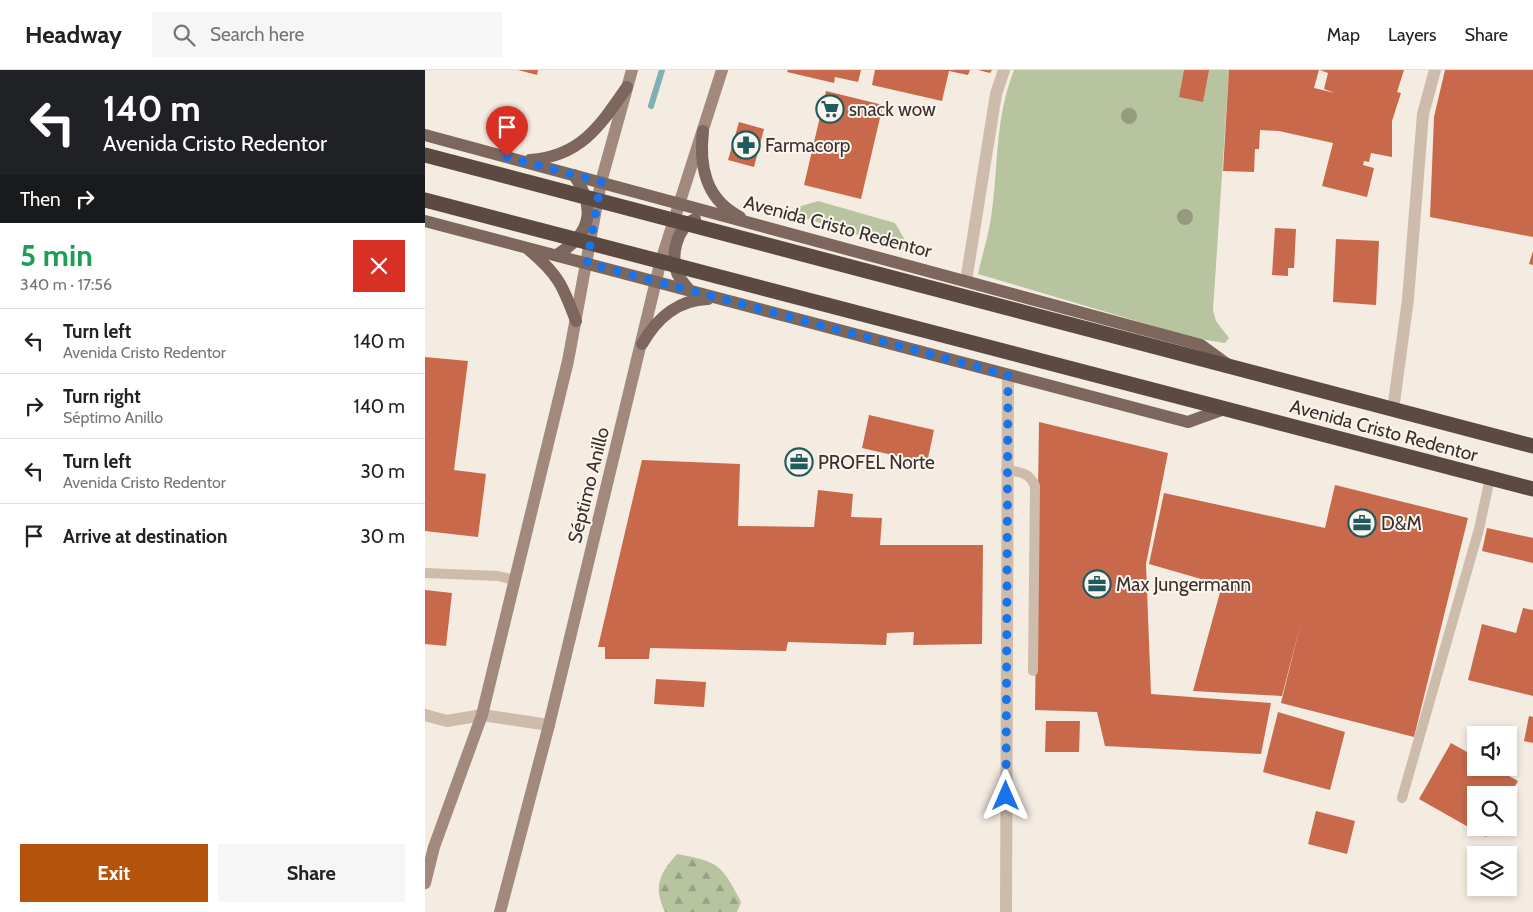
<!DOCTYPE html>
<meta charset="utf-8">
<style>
:root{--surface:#fff;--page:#f6f6f6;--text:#222;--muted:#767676;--line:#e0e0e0;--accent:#b45309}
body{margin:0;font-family:Cabin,sans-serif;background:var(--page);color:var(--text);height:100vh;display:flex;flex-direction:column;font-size:19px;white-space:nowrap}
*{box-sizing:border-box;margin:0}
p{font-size:16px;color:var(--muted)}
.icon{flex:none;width:28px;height:28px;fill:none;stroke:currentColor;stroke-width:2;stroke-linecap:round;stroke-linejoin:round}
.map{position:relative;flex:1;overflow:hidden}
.side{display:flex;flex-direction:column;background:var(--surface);width:425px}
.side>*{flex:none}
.banner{background:#202124;color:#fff;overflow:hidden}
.tools{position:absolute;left:1042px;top:656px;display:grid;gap:10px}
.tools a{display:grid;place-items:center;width:50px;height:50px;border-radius:0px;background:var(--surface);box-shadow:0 2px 8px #0003;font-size:25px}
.pin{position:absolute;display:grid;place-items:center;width:42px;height:42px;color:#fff;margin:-51px -21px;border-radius:50% 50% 50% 0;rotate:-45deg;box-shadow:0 0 5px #0007}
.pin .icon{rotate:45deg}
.me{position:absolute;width:55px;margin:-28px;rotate:0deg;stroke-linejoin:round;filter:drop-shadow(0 0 4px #0008)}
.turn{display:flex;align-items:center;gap:18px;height:105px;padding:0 20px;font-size:22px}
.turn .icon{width:65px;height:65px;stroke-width:2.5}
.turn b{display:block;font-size:35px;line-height:42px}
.then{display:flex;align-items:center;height:48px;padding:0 20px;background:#0003;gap:10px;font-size:19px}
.round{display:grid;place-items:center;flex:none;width:52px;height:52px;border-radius:0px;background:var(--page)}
.headline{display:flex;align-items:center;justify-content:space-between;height:85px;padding:0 20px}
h1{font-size:30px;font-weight:700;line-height:38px;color:#1e9e55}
.button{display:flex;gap:10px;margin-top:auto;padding:10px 20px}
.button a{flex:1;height:58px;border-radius:0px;background:var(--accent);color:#fff;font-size:20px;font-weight:700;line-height:58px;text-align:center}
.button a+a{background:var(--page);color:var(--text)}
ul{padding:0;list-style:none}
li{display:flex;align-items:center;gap:15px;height:65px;padding:0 20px;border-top:1px solid var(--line)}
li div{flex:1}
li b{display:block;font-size:19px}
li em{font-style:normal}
header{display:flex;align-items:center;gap:30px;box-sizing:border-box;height:70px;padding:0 25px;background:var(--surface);border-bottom:1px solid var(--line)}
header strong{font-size:24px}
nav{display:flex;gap:28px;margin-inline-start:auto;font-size:18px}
.search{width:350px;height:45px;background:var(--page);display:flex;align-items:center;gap:12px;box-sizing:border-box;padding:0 18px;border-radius:0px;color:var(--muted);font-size:19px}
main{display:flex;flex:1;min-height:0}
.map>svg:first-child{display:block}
</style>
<header>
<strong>Headway</strong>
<div class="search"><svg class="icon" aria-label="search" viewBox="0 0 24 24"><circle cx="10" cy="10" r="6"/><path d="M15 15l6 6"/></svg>Search here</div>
<nav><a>Map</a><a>Layers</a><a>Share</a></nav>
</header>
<main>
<section class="side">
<div class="banner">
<div class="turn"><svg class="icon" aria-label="left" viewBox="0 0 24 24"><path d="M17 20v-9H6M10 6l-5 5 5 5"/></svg><div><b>140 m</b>Avenida Cristo Redentor</div></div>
<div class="then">Then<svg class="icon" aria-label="right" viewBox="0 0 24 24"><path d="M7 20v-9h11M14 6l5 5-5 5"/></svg></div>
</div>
<div class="headline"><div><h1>5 min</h1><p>340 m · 17:56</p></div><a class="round" style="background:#d93025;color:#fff"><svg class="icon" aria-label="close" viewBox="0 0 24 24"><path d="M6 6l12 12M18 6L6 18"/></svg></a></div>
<ul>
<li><svg class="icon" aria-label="left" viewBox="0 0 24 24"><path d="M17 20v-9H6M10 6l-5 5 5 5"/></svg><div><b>Turn left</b><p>Avenida Cristo Redentor</p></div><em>140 m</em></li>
<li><svg class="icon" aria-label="right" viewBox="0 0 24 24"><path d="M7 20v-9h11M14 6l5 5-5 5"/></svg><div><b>Turn right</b><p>Séptimo Anillo</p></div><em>140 m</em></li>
<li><svg class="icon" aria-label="left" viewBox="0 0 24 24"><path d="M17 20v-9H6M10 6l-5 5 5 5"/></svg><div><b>Turn left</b><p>Avenida Cristo Redentor</p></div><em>30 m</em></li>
<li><svg class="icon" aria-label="arrive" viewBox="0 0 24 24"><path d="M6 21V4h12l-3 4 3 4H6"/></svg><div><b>Arrive at destination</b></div><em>30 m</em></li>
</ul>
<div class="button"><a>Exit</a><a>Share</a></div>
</section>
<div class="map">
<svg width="1108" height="842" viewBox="0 0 1108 842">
<defs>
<pattern id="forest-firs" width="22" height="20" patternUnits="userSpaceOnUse" patternTransform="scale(1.25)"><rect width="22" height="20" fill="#b8c4a0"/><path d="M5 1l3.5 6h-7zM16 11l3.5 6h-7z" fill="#97a083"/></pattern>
</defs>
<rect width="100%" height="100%" fill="#f4ebe1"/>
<g fill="#b8c4a0">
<path d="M589,0H804L788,240L791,251L804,268L800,273L769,268L553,204C557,186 563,167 566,148C574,95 569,52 589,0Z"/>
<path d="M393,131L470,153L487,182L373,146L370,138Z"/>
</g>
<path fill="url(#forest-firs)" d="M252,784C294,792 296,794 316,832L312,842H240C228,817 234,804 252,784Z"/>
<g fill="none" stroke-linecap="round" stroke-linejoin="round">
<path stroke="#7fb0b2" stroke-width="6" d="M226,36L237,0"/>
</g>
<g fill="#c8694b">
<path d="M93,0H113L112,5Z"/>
<path d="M363,0H436L433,12L410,7L409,13L362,2Z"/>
<path d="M450,0H545L543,5L524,1L517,31L447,15Z"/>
<path d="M553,0H567L565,3Z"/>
<path d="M759,0H784L778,32L754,27Z"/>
<path d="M804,0H894L889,18L910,23L899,19L903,3L895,0H979L972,22L976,23L967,51V87L946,83L944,92L939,91L938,95L949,98L942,127L897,116L908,73L854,61L835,60L834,79H830L829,102L798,101Z"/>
<path d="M1020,0H1108V167L1005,147L1009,47Z"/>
<path d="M401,21L458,35L436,129L379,115Z"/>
<path d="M314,52L339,59L329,97L303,90Z"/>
<path d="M850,158L871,159L869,198H863V206L847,205Z"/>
<path d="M911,169L954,171L951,235L908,232Z"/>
<path d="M1108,181V195L1104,194Z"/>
<path d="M0,287L43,291L29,400L61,404L53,467L0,461Z"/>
<path d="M444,345L509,360L502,393L437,378Z"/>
<path d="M614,352L743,383L721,494L726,624L846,633L836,684L680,676L672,642L610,640Z"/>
<path d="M217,390L315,394L313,456L389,457L393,420L428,424L426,447L457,448L455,475H558L557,574L488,575L489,562L462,563L461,575L363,572L361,581L225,578L224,589H180V577H173Z"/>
<path d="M910,415L1043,448L989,667L856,633L876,552L857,626L768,621L797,515L724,494L739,423L900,458Z"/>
<path d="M1062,458L1108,468V493L1057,481Z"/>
<path d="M0,520L27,523L21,576L0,574Z"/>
<path d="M1098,538L1108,540V626L1043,610L1057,554L1091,563Z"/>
<path d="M231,609L281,612L279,637L229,634Z"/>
<path d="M853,642L920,662L905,720L838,702Z"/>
<path d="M1104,646L1108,647V673L1099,671Z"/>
<path d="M621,651H655L654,682H620Z"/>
<path d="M1026,673L1051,687V698H1069L1093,711L1085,725H1051V758H1066L1061,767L994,729Z"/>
<path d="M891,741L930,751L922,784L883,774Z"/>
</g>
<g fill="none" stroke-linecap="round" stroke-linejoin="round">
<g stroke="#cdbbac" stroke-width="10">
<path d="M581,400C595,402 604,402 610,416L608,601"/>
<path d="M0,503L73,506L89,510"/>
<path d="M977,728L1054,459L1065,408"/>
</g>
<g stroke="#cdbbac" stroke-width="12">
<path d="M541,211L571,24L579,0"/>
<path d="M968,340L983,229L998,44L1010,0"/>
<path d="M0,645L22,651L57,645L124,655"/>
<path d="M581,842L583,305"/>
</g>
<g stroke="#a18a7d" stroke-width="12">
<path d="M0,813L9,777L57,645L143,291L176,112L207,0"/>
<path d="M75,842L124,655L235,194L297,0"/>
</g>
<g stroke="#7d675c" stroke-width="12">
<path d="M278,61C274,96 280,129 315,147"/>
<path d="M0,65L776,275L802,294"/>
<path d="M105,90C156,86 175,56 202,17"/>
<path d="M0,151L763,352L799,339"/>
<path d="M104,180C133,204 138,216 151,251"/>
<path d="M133,184C167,163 171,138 149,105"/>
<path d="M265,221C261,216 256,210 253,205C245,187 251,158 270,149"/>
<path d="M217,274C232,248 252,230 283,229"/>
</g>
<g stroke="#5c4a42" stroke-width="15">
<path d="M0,85L1108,376"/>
<path d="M0,130L1108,419"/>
</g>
</g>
<g fill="#969b7f">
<circle cx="704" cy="46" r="8"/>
<circle cx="760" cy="147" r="8"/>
</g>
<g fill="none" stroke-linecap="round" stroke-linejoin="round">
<path stroke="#1a73e8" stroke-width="9" stroke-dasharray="0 16.2" d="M82,87L176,112L162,193L583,305L581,726"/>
</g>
<defs>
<g id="supermarket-ring" transform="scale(1.4375)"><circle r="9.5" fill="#fbf5ee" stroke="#1f5a5e" stroke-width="1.5"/><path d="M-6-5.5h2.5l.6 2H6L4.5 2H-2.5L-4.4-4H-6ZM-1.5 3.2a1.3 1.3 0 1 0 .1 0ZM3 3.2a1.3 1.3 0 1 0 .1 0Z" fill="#1f5a5e"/></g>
<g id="pharmacy-ring" transform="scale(1.4375)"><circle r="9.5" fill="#fbf5ee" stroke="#1f5a5e" stroke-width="1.5"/><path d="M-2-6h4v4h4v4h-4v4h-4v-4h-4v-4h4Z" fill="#1f5a5e"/></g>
<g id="office-ring" transform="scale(1.4375)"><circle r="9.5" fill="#fbf5ee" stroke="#1f5a5e" stroke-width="1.5"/><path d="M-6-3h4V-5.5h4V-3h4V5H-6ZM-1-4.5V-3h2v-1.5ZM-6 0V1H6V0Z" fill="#1f5a5e"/></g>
</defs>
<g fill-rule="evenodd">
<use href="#supermarket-ring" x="405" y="39"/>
<use href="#pharmacy-ring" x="321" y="75"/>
<use href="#office-ring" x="374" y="392"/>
<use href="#office-ring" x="937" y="453"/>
<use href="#office-ring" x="672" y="514"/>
</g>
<g text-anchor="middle" stroke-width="4" stroke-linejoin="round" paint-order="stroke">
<g font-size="19" fill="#3b302b" stroke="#fbf5ee" text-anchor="start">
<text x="424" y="46">snack wow</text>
<text x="340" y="82">Farmacorp</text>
<text x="393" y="399">PROFEL Norte</text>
<text x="956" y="460">D&amp;M</text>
<text x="691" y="521">Max Jungermann</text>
</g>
<g font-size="19" fill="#3b302b" stroke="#fbf5ee">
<text transform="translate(413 156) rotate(15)" y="7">Avenida Cristo Redentor</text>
<text transform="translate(959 360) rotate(15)" y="7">Avenida Cristo Redentor</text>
<text transform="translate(163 415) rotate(-76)" y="7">Séptimo Anillo</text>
</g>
</g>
</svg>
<div class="tools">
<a><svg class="icon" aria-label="sound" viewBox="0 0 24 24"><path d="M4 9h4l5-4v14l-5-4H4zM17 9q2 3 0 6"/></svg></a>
<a><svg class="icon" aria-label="search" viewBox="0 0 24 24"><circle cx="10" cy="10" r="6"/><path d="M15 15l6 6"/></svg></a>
<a><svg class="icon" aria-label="layers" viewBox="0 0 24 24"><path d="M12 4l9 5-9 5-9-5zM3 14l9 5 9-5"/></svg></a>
</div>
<div class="pin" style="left:82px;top:87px;background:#d93025"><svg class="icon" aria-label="arrive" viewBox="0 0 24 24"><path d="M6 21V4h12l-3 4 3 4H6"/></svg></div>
<svg class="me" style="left:581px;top:726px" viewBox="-20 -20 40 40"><path d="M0-17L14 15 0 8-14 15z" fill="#1a73e8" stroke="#fff" stroke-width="4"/></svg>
</div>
</main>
